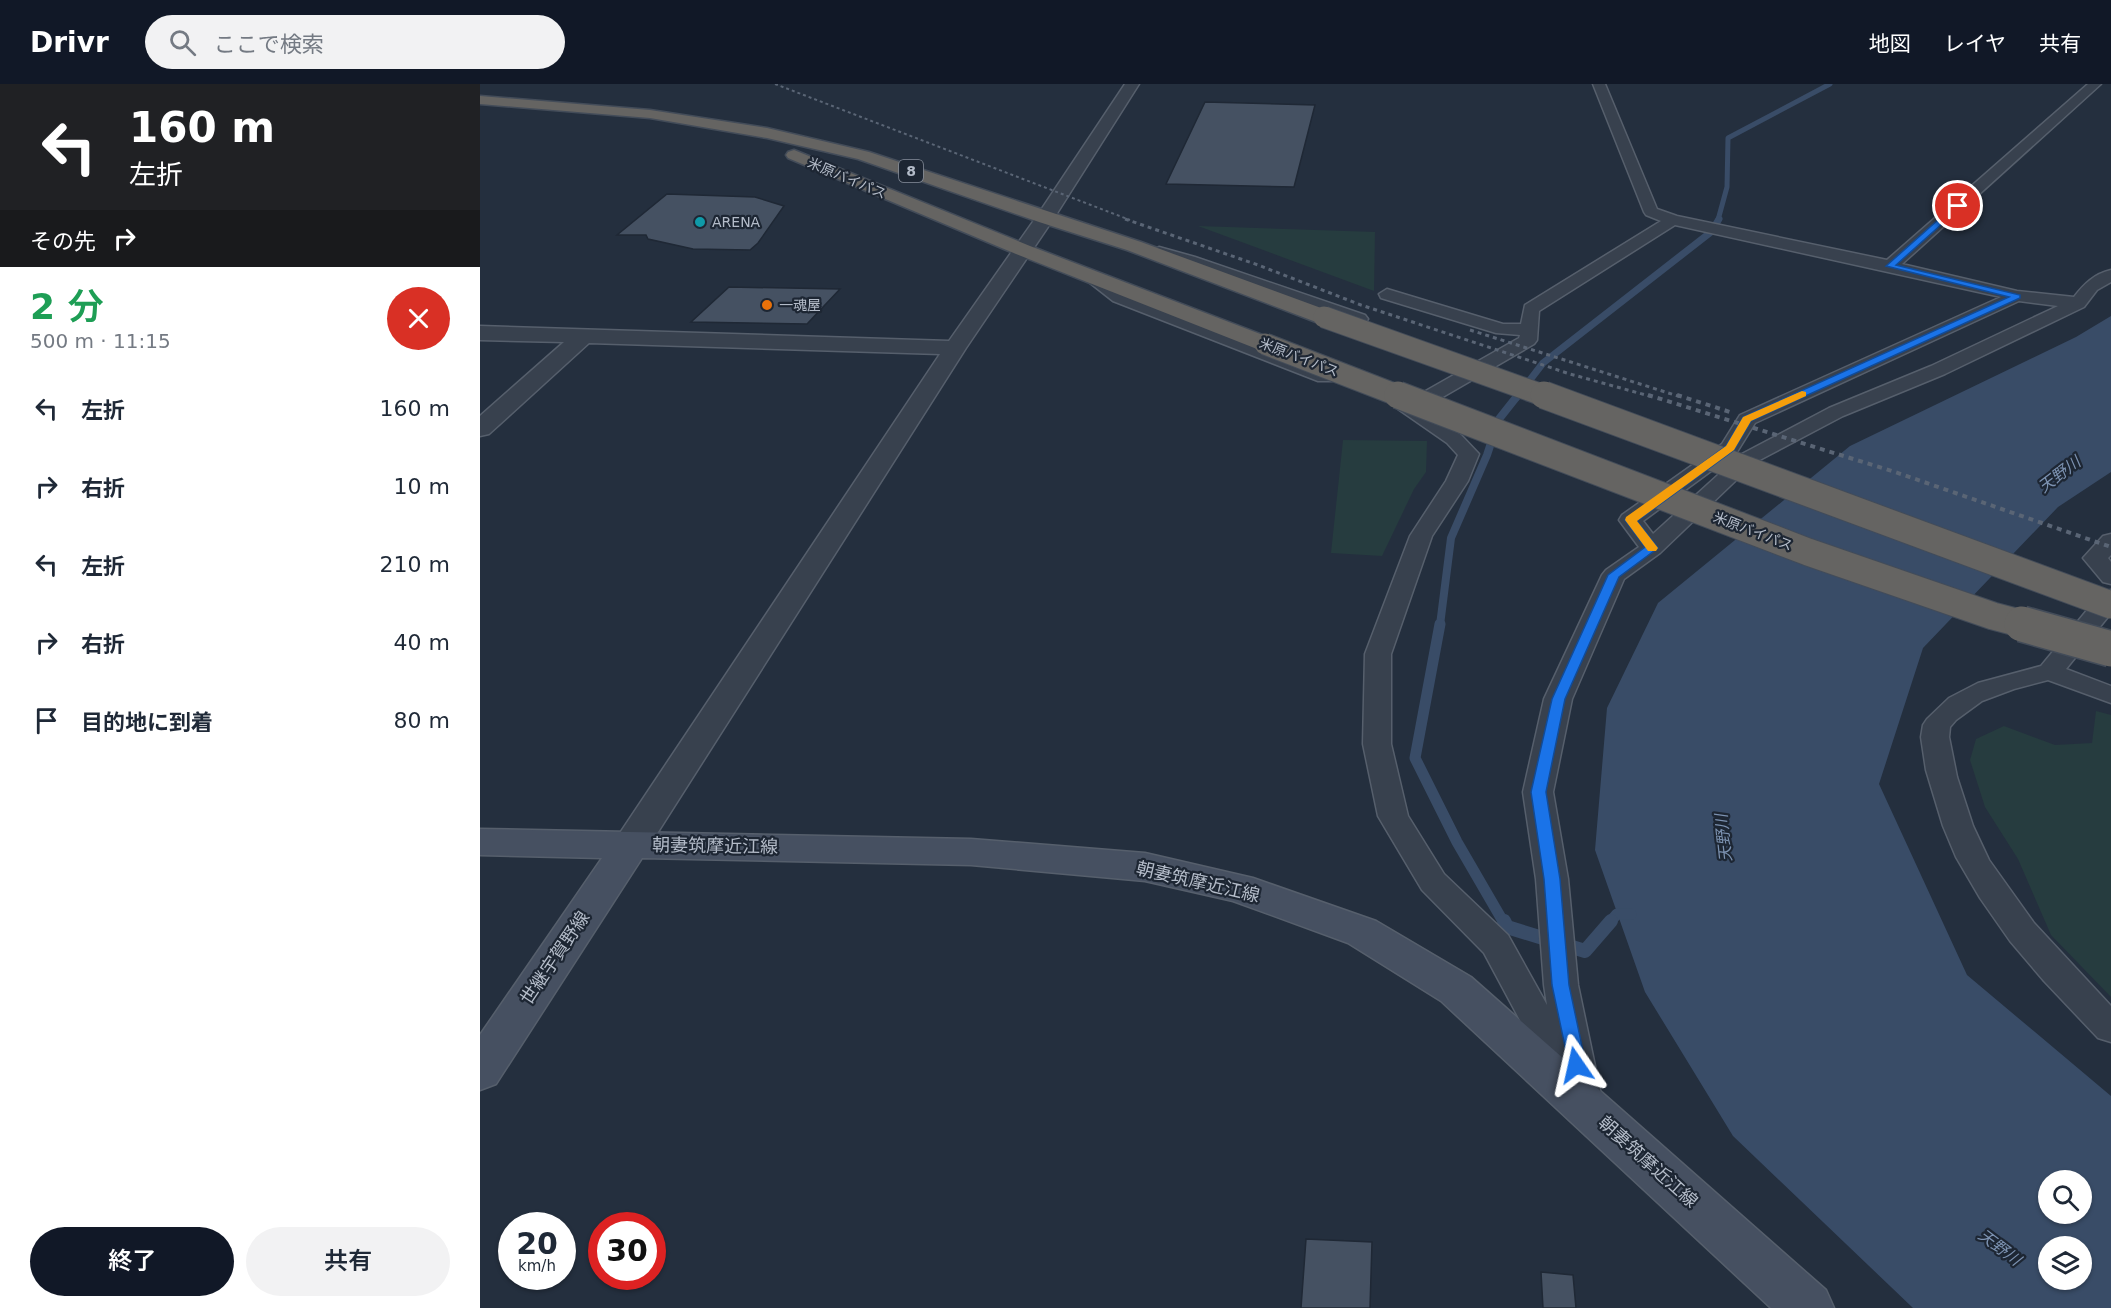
<!DOCTYPE html>
<html lang="ja">
<meta charset="utf-8">
<style>
:root{--surface:#fff;--page:#f2f2f3;--text:#1f2937;--muted:#747a83;--accent:#111827}
body{margin:0;font-family:"DejaVu Sans","Noto Sans JP",sans-serif;background:var(--page);color:var(--text);height:100vh;display:flex;flex-direction:column;font-size:22px;white-space:nowrap}
*{box-sizing:border-box;margin:0}
p{font-size:20px;color:var(--muted)}
.icon{flex:none;width:33px;height:33px;fill:none;stroke:currentColor;stroke-width:2;stroke-linecap:round;stroke-linejoin:round}
.map{position:relative;flex:1;overflow:hidden}
.panel{display:flex;flex-direction:column;background:var(--surface);width:480px}
.panel>*{flex:none}
.guide{background:#202124;color:#fff;overflow:hidden}
.fabs{position:absolute;left:1558px;top:1086px;display:grid;gap:12px}
.fabs a{display:grid;place-items:center;width:54px;height:54px;border-radius:50%;background:var(--surface);box-shadow:0 2px 4px #0004;font-size:30px}
.speed{position:absolute;left:18px;top:1128px;display:flex;gap:12px;font-size:30px;font-weight:700;text-align:center}
.speed>*{display:grid;place-content:center;width:78px;height:78px;border-radius:50%;background:var(--surface);box-shadow:0 2px 4px #0004;line-height:1}
.speed small{font-size:15px;font-weight:400}
.speed .limit{border:9px solid #d22;background:#fff;color:#111}
.pin{position:absolute;display:grid;place-items:center;width:51px;height:51px;color:#fff;margin:-26px;border:3px solid #fff;border-radius:50%;box-shadow:0 2px 6px #0007}
.me{position:absolute;width:66px;margin:-33px;rotate:349deg;stroke-linejoin:round;filter:drop-shadow(0 0 4px #0008)}
.turn{display:flex;align-items:center;gap:21px;height:126px;padding:0 30px;font-size:27px}
.turn .icon{width:78px;height:78px;stroke-width:2.5}
.turn b{display:block;font-size:42px;line-height:51px}
.then{display:flex;align-items:center;height:57px;padding:0 30px;background:#0003;gap:12px;font-size:22px}
.round{display:grid;place-items:center;flex:none;width:63px;height:63px;border-radius:32px;background:var(--page)}
.overview{display:flex;align-items:center;justify-content:space-between;height:102px;padding:0 30px}
h1{font-size:36px;font-weight:600;line-height:45px;color:#1e9e55}
.action{display:flex;gap:12px;margin-top:auto;padding:12px 30px}
.action a{flex:1;height:69px;border-radius:36px;background:var(--accent);color:#fff;font-size:24px;font-weight:600;line-height:69px;text-align:center}
.action a+a{background:var(--page);color:var(--text)}
ul{padding:0;list-style:none}
li{display:flex;align-items:center;gap:18px;height:78px;padding:0 30px}
li div{flex:1}
li b{display:block;font-size:22px}
li em{font-style:normal}
header{display:flex;align-items:center;gap:36px;box-sizing:border-box;height:84px;padding:0 30px;background:var(--accent);color:#fff}
header strong{font-size:28px}
nav{display:flex;gap:33px;margin-inline-start:auto;font-size:21px}
.search{width:420px;height:54px;background:var(--page);display:flex;align-items:center;gap:15px;box-sizing:border-box;padding:0 21px;border-radius:33px;color:var(--muted);font-size:22px}
main{display:flex;flex:1;min-height:0}
.map>svg:first-child{display:block}
</style>
<header>
<strong>Drivr</strong>
<div class="search"><svg class="icon" aria-label="search" viewBox="0 0 24 24"><circle cx="10" cy="10" r="6"/><path d="M15 15l6 6"/></svg>ここで検索</div>
<nav><a>地図</a><a>レイヤ</a><a>共有</a></nav>
</header>
<main>
<section class="panel">
<div class="guide">
<div class="turn"><svg class="icon" aria-label="left" viewBox="0 0 24 24"><path d="M17 20v-9H6M10 6l-5 5 5 5"/></svg><div><b>160 m</b>左折</div></div>
<div class="then">その先<svg class="icon" aria-label="right" viewBox="0 0 24 24"><path d="M7 20v-9h11M14 6l5 5-5 5"/></svg></div>
</div>
<div class="overview"><div><h1>2 分</h1><p>500 m · 11:15</p></div><a class="round" style="background:#d93025;color:#fff"><svg class="icon" aria-label="close" viewBox="0 0 24 24"><path d="M6 6l12 12M18 6L6 18"/></svg></a></div>
<ul>
<li><svg class="icon" aria-label="left" viewBox="0 0 24 24"><path d="M17 20v-9H6M10 6l-5 5 5 5"/></svg><div><b>左折</b></div><em>160 m</em></li>
<li><svg class="icon" aria-label="right" viewBox="0 0 24 24"><path d="M7 20v-9h11M14 6l5 5-5 5"/></svg><div><b>右折</b></div><em>10 m</em></li>
<li><svg class="icon" aria-label="left" viewBox="0 0 24 24"><path d="M17 20v-9H6M10 6l-5 5 5 5"/></svg><div><b>左折</b></div><em>210 m</em></li>
<li><svg class="icon" aria-label="right" viewBox="0 0 24 24"><path d="M7 20v-9h11M14 6l5 5-5 5"/></svg><div><b>右折</b></div><em>40 m</em></li>
<li><svg class="icon" aria-label="arrive" viewBox="0 0 24 24"><path d="M6 21V4h12l-3 4 3 4H6"/></svg><div><b>目的地に到着</b></div><em>80 m</em></li>
</ul>
<div class="action"><a>終了</a><a>共有</a></div>
</section>
<div class="map">
<svg width="1631" height="1224" viewBox="0 0 1631 1224">
<rect width="100%" height="100%" fill="#242f3e"/>
<g fill="#263c3f">
<path d="M718,142L895,148L894,207Z"/>
<path d="M863,356L947,357L946,388L934,405L902,472L851,469Z"/>
<path d="M1616,627L1631,631V913L1571,851L1538,775L1505,723L1490,676L1496,655L1524,642L1575,661L1612,659Z"/>
</g>
<path fill="#394c67" fill-rule="evenodd" d="M1631,232V388L1578,423L1443,564L1399,700L1487,891L1631,1012V1224H1433L1253,1052L1165,908L1115,766L1127,624L1178,519L1370,362L1596,253ZM1569,1096H1602V1130H1569ZM1569,1162H1602V1196H1569Z"/>
<g fill="none" stroke-linecap="round" stroke-linejoin="round">
<path stroke="#394c67" stroke-width="5" d="M1238,136L1247,103L1248,54L1350,0"/>
<path stroke="#394c67" stroke-width="7" d="M1037,313L1063,279L1231,148L1239,135"/>
<path stroke="#394c67" stroke-width="8" d="M960,541L971,454L1007,371L1019,335L1038,311"/>
<g stroke="#394c67" stroke-width="11">
<path d="M960,540L935,674L977,758L1024,839"/>
<path d="M1129,839L1137,830H1151"/>
</g>
<path stroke="#394c67" stroke-width="14" d="M1024,837L1027,843L1105,867L1131,837"/>
</g>
<g fill="#455162" stroke="#1f2835" stroke-width="1.5">
<path d="M725,18L835,21L814,103L686,100Z"/>
<path d="M187,110L275,113L304,122L278,159L270,166L213,165L168,155L166,151H137Z"/>
<path d="M249,203L360,205L327,240L211,238Z"/>
<path d="M826,1155L892,1158L890,1224H821Z"/>
<path d="M1061,1188L1093,1191L1096,1224H1063Z"/>
</g>
<g fill="none" stroke-linecap="round" stroke-linejoin="round">
<g stroke="#565f6c" stroke-width="3">
<g id="minor">
<path d="M1113,0H1125L1177,125L1197,132L1407,176L1608,0H1621L1422,180L1537,207L1594,213C1604,200 1614,190 1631,186V198L1617,206L1604,223L1465,290L1363,332L1274,379L1180,469L1144,495L1092,615L1073,708L1088,795L1098,901L1123,1020L1117,1031L1104,1036L1091,1031L1084,1011L1079,1009L1004,869L942,806L898,732L883,660L885,570L930,452L966,397L978,371L967,359L918,325L921,321L1039,254L1040,251L1016,249L901,214L899,210L907,205L1023,240H1041L1045,221L1181,137L1166,131L1164,128ZM1195,141L1521,213L1260,331L1242,360L1142,431L1139,436L1159,463L1126,486L1122,491L1064,615L1043,708L1056,795L1064,901L1067,921L1028,851L964,790L928,732L911,660V570L952,452L988,397L999,370L981,351L942,325L1054,260L1057,256L1059,227ZM1539,217L1578,222L1451,282L1349,324L1260,371L1173,450L1163,437L1257,368L1275,339Z"/>
<path d="M679,163L715,173L885,231L888,235L885,239H873L703,179L673,171L671,168Z"/>
<path d="M611,187L617,189L645,209L852,289L854,293L852,297H838L633,217L605,195L603,192Z"/>
<path d="M1631,450V471L1628,474L1631,478V500L1623,498L1603,474L1623,452Z"/>
<path d="M1631,506V529L1586,585L1631,602V619L1568,596L1534,605L1502,617L1476,636L1470,643L1469,653L1477,693L1493,742L1509,776L1554,839L1631,922V958L1618,954L1564,897L1530,857L1500,814L1476,773L1463,742L1446,686L1441,653L1443,641L1447,635L1469,614L1498,599L1561,582L1622,508Z"/>
</g>
</g>
<g stroke="#565f6c" stroke-width="3">
<path id="tertiary" d="M645,0H659L574,134L486,264L164,770L151,774L138,770L132,761L138,752L460,270L109,259L9,350L0,352V332L84,258L0,256V242L469,257L557,132Z"/>
</g>
<g stroke="#565f6c" stroke-width="3">
<path id="secondary" d="M0,745L491,755L665,769L773,794L896,837L991,893L1346,1206L1354,1224H1291L961,917L868,859L753,817L665,797L491,781L162,774L16,1000L0,1006V951L122,774L0,771Z"/>
</g>
<g stroke="#434c59" stroke-width="3">
<g id="trunk">
<path d="M0,12L170,26L287,44L389,68L661,158L852,228L855,233L852,238L844,239L836,238L647,166L559,138L378,75L287,54L170,34L0,20Z"/>
<path d="M314,66L550,162L793,255L796,260L793,265L785,267L777,265L536,170L308,74L306,71L308,68Z"/>
</g>
</g>
<use href="#minor" fill="#38414e" fill-rule="evenodd"/>
<use href="#tertiary" fill="#38414e" fill-rule="evenodd"/>
<use href="#secondary" fill="#465061" fill-rule="evenodd"/>
<use href="#trunk" fill="#656462" fill-rule="evenodd"/>
<path stroke="#5a6575" stroke-width="2" stroke-dasharray="3 3" stroke-linecap="butt" d="M295,0L650,136"/>
<g stroke="#5a6575" stroke-width="3" stroke-dasharray="4 4" stroke-linecap="butt">
<path d="M645,135L778,181L881,221L1090,290L1173,313"/>
<path d="M990,246L1201,313"/>
</g>
<g stroke="#5a6575" stroke-width="4" stroke-dasharray="5 5" stroke-linecap="butt">
<path d="M1168,311L1415,388L1631,463"/>
<path d="M1197,311L1250,328"/>
</g>
<g stroke="#434c59" stroke-width="23" stroke-linecap="butt">
<g id="trunk-bridge-far2">
<path d="M844,233L1068,313"/>
<path d="M785,260L922,313"/>
</g>
</g>
<g stroke="#434c59" stroke-width="29" stroke-linecap="butt">
<g id="trunk-bridge-far1">
<path d="M918,311L1328,468L1513,532L1547,541"/>
<path d="M1064,311L1631,521"/>
</g>
</g>
<g stroke="#434c59" stroke-width="38" stroke-linecap="butt">
<path id="trunk-bridge" d="M1542,540L1631,565"/>
</g>
<use href="#trunk-bridge-far2" stroke="#656462" stroke-width="21"/>
<use href="#trunk-bridge-far1" stroke="#656462" stroke-width="27"/>
<use href="#trunk-bridge" stroke="#656462" stroke-width="35"/>
</g>
<path fill="#1a73e8" stroke="#114b97" stroke-width="1.5" d="M1476,120L1482,122L1416,181L1540,211V214L1271,337L1254,366L1157,437L1178,464L1139,493L1085,615L1066,708L1080,795L1089,901L1106,981L1103,986L1096,988L1090,986L1072,901L1064,795L1051,708L1072,615L1128,491L1165,463L1145,436L1246,362L1263,333L1529,213L1406,182Z"/>
<path fill="#f59e0b" d="M1322,307L1326,308V312L1271,337L1254,366L1157,437L1178,464L1176,467H1168L1145,436L1146,433L1246,362L1263,333Z"/>
<circle fill="#0f9aa8" stroke="#1d2633" stroke-width="2" cx="220" cy="138" r="6"/>
<circle fill="#e8710a" stroke="#1d2633" stroke-width="2" cx="287" cy="221" r="6"/>
<g text-anchor="middle" stroke-width="4.5" stroke-linejoin="round" paint-order="stroke">
<rect fill="#1d2633" stroke="#878f9c" stroke-width="1.5" x="419" y="76" width="24" height="22" rx="4.5"/>
<g font-size="14" font-weight="bold" fill="#b4bcc9">
<text x="431" y="92">8</text>
</g>
<g font-size="14" fill="#b4bcc9" stroke="#1d2633">
<text transform="translate(367 94) rotate(23)" y="5">米原バイパス</text>
<text transform="translate(819 273) rotate(21)" y="5">米原バイパス</text>
<text transform="translate(1273 447) rotate(21)" y="5">米原バイパス</text>
</g>
<g font-size="14" fill="#b4bcc9" stroke="#1d2633" text-anchor="start">
<text x="232" y="143">ARENA</text>
<text x="299" y="226">一魂屋</text>
</g>
<g font-size="16" font-style="italic" fill="#7c92b1" stroke="#1d2633">
<text transform="translate(1579 390) rotate(-37)" y="6">天野川</text>
<text transform="translate(1243 754) rotate(-96)" y="6">天野川</text>
<text transform="translate(1520 1163) rotate(37)" y="6">天野川</text>
</g>
<g font-size="18" fill="#b4bcc9" stroke="#1d2633">
<text transform="translate(235 762) rotate(1)" y="6">朝妻筑摩近江線</text>
<text transform="translate(718 798) rotate(13)" y="6">朝妻筑摩近江線</text>
<text transform="translate(75 874) rotate(-56)" y="6">世継宇賀野線</text>
<text transform="translate(1168 1078) rotate(42)" y="6">朝妻筑摩近江線</text>
</g>
</g>
</svg>
<div class="fabs">
<a><svg class="icon" aria-label="search" viewBox="0 0 24 24"><circle cx="10" cy="10" r="6"/><path d="M15 15l6 6"/></svg></a>
<a><svg class="icon" aria-label="layers" viewBox="0 0 24 24"><path d="M12 4l9 5-9 5-9-5zM3 14l9 5 9-5"/></svg></a>
</div>
<div class="speed"><div>20<small>km/h</small></div><div class="limit">30</div></div>
<div class="pin" style="left:1478px;top:122px;background:#d93025"><svg class="icon" aria-label="arrive" viewBox="0 0 24 24"><path d="M6 21V4h12l-3 4 3 4H6"/></svg></div>
<svg class="me" style="left:1096px;top:981px" viewBox="-20 -20 40 40"><path d="M0-17L14 15 0 8-14 15z" fill="#1a73e8" stroke="#fff" stroke-width="4"/></svg>
</div>
</main>
